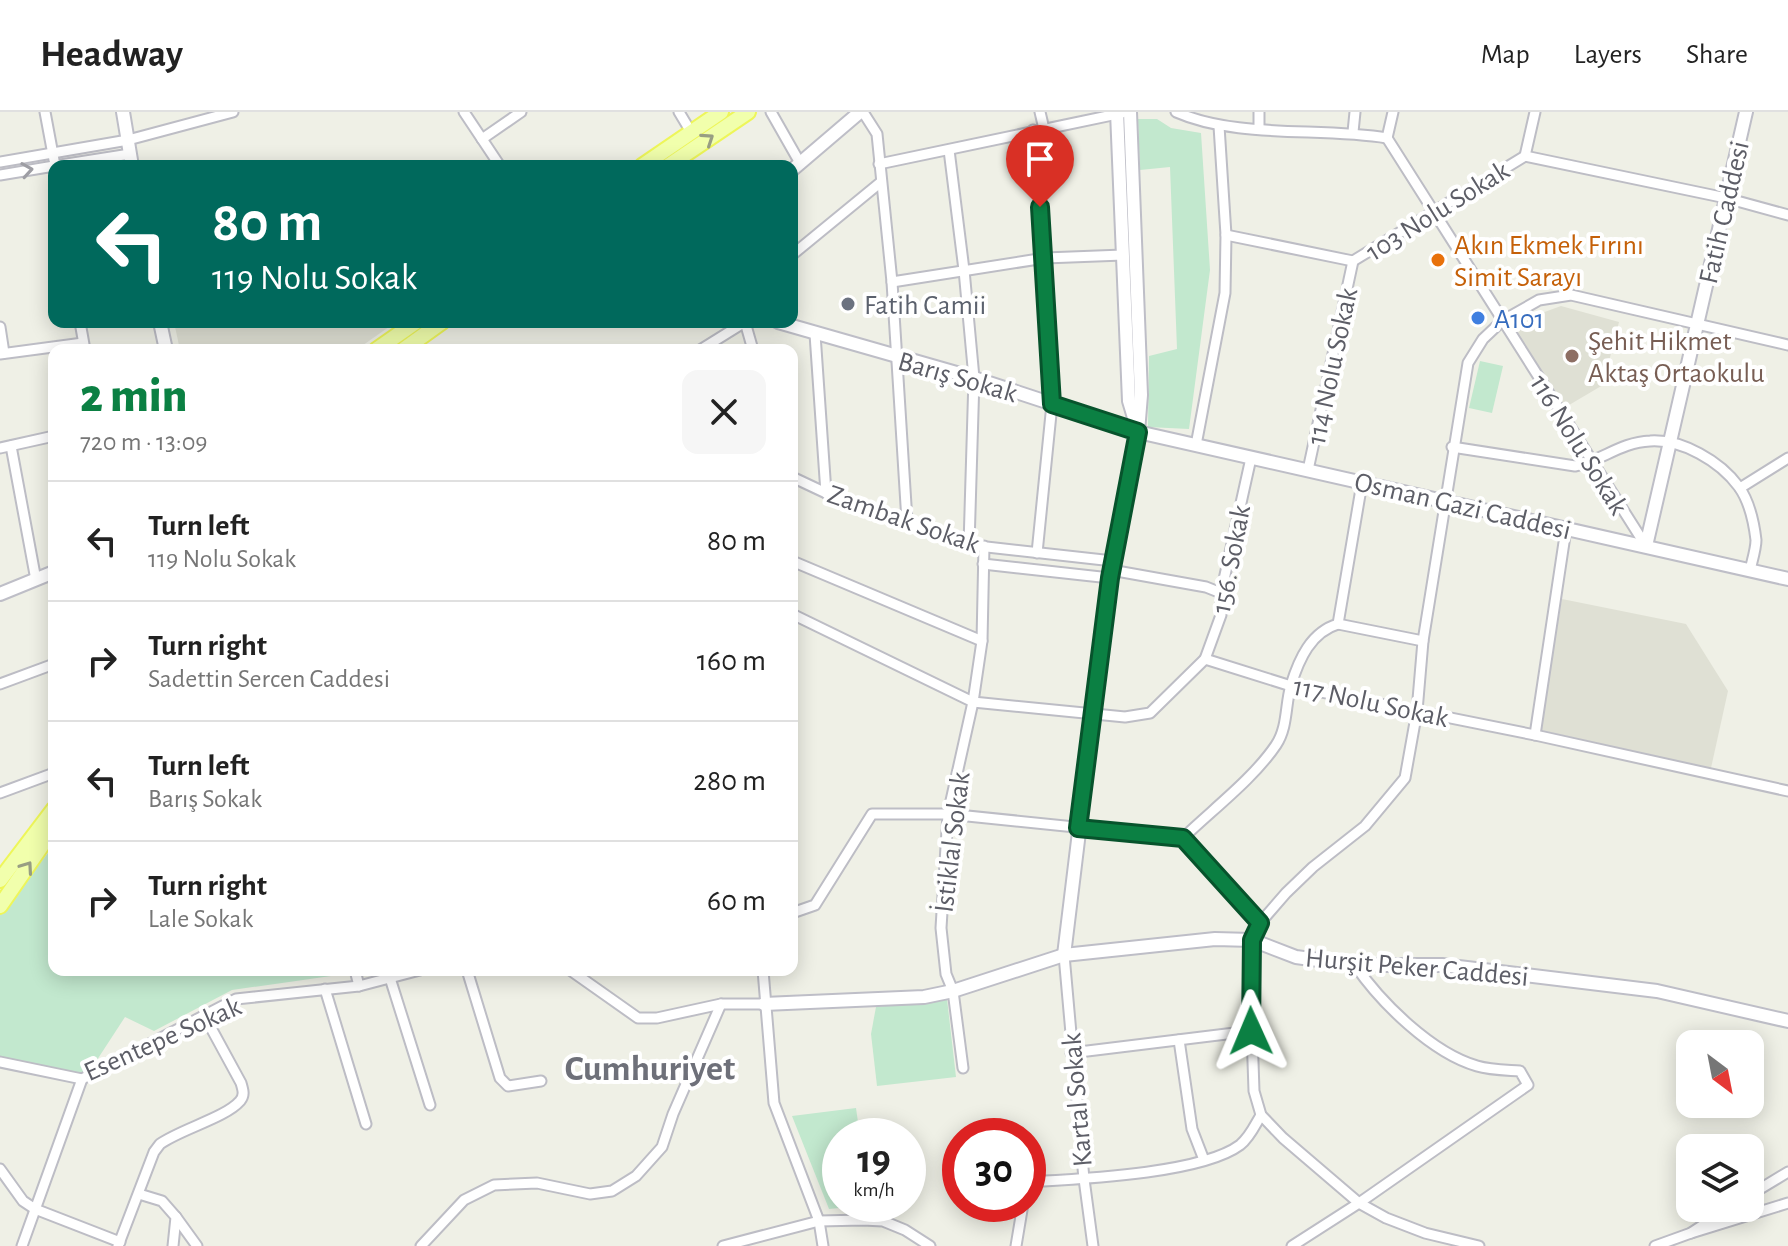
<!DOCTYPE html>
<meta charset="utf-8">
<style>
:root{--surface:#fff;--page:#f6f6f6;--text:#222;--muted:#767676;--line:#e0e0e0;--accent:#0b8043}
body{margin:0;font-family:"Alegreya Sans",sans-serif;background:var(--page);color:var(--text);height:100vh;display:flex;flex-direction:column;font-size:30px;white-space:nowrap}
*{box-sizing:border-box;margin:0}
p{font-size:26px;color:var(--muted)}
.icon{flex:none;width:44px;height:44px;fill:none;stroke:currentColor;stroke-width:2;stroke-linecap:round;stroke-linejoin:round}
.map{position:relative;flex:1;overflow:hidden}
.panel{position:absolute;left:48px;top:232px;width:750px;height:632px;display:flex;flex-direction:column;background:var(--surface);border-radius:16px;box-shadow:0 4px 20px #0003}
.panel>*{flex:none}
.banner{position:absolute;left:48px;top:48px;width:750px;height:168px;border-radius:16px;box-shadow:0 4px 20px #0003;background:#00695c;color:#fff;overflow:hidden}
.needle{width:52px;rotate:148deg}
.controls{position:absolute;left:1676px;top:918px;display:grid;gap:16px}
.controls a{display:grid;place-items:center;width:88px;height:88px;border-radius:16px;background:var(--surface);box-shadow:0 4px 20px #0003;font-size:40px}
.speed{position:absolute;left:822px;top:1006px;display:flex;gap:16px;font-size:40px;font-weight:700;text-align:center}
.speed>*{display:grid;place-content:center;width:104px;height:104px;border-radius:50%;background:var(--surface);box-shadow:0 4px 20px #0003;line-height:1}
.speed small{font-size:20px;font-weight:400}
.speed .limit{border:12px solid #d22;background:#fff;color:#111}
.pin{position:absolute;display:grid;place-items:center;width:68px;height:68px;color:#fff;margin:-82px -34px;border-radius:50% 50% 50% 0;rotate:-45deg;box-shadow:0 0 8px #0007}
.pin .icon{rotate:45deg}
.me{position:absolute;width:88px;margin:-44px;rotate:359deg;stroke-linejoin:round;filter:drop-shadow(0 0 6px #0008)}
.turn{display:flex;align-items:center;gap:28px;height:168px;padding:0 32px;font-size:36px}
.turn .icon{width:104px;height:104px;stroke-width:2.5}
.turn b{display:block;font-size:56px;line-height:68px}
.round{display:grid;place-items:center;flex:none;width:84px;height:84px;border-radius:16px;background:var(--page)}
.overview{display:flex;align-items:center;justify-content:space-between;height:136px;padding:0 32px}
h1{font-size:48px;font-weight:800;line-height:60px;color:var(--accent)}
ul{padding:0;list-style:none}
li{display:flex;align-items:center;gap:24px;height:120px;padding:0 32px;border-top:2px solid var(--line)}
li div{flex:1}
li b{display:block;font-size:30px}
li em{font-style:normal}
header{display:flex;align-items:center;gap:48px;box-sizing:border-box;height:112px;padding:0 40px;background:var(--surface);border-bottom:2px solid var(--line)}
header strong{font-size:38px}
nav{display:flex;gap:44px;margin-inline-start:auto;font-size:28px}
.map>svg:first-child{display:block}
</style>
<header>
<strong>Headway</strong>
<nav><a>Map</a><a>Layers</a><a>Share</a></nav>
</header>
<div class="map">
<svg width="1788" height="1134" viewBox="0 0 1788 1134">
<rect width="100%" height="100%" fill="#eff0e6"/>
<g fill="#dfe0d4">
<path d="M1561,194L1619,210L1603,273L1564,296L1515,215L1520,209Z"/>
<path d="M174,210H255L256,212L260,210H396L356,238H180Z"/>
<path d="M1562,487L1686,512L1728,579L1711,656L1540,618Z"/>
</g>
<g fill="#c2e8ce">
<path d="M1138,7H1157L1171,16L1201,21L1210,158L1189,317L1148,315L1149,244L1177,237L1170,55L1140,58Z"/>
<path d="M1480,249L1503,254L1492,301L1469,296Z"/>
<path d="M54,733V858H351L352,861L232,878L154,919L125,905L95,951L81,962L0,946V803Z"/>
<path d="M947,887L956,965L877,974L871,922L876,895Z"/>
<path d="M856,996L860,1024H840V1092L870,1093L829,1097L792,1004Z"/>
</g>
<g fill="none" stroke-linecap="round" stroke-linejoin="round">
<g stroke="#bdbdc5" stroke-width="13">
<g id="street">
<path d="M45,0L54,48"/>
<path d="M464,0L500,54"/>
<path d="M679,0L691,20"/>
<path d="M771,0L800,51"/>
<path d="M863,0L877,22L892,170L907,409"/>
<path d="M1040,0L1044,17"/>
<path d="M1176,0C1237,27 1320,15 1387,26"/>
<path d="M1259,0V16"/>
<path d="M1033,18L1045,146L1052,292L1037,441"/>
<path d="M1353,20L1355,0"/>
<path d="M1387,26L1646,434"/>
<path d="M1387,26L1393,0"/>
<path d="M482,27L521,0"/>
<path d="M949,38L964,158L974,266L969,433"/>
<path d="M1525,44L1535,0"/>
<path d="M0,50L128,28L233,0"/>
<path d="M879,52L1122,1"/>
<path d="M54,54L130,42"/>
<path d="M0,63L54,54"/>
<path d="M1226,123L1353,149L1525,44L1726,86L1788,103"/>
<path d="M792,143L881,70"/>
<path d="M892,170L1045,146L1123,143"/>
<path d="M80,210L85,238"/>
<path d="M0,215L4,241"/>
<path d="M815,222L826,381"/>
<path d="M700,238L745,210L753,238"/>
<path d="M0,242L83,231"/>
<path d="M1196,333L1225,181L1226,123L1219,14"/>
<path d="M11,334L36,468"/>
<path d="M1452,335L1575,354C1601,349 1621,330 1650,329C1682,327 1720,349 1739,375C1749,389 1754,411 1756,428C1756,437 1752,449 1750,458"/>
<path d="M0,336L54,324"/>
<path d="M1308,358L1353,149"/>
<path d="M792,365L826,381L969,433L1113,449"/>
<path d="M1740,376L1788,346"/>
<path d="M984,434L982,529L973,590L1125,605L1150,601L1205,547L1291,574L1535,623L1788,679"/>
<path d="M792,449L982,529"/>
<path d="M983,452L1110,466"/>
<path d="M1111,458L1206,475L1221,481"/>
<path d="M792,502L973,590L948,702L941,816L946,862L953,879L963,956"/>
<path d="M1338,512L1423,529"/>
<path d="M1205,547L1221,503V481L1251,346"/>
<path d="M0,572L54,552"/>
<path d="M1535,623L1566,417"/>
<path d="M0,681L54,661"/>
<path d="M1183,726C1213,697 1253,667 1276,633C1288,615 1285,593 1291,573C1299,547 1311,520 1338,512L1362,371"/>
<path d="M792,801L815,793L872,702H948L1183,726L1260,811"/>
<path d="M1064,843L1084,1067L1093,1134"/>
<path d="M355,858L359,874"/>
<path d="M467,858L500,966L508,974L541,969"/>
<path d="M570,858L638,906H657L721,892H764"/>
<path d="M763,858L774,991L819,1109L823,1134"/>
<path d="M390,866L430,993"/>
<path d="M325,877L366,1012"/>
<path d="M1179,928L1192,1017L1204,1048"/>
<path d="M1071,941L1251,919"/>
<path d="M0,950L82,967L236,887L359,874L420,858"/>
<path d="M0,1057L23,1089L35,1097L120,1130"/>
<path d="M1028,1070C1078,1067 1201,1062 1240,1033C1250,1025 1255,1013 1261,1003"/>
<path d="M139,1082L162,1089L176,1105L173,1134"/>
<path d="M1750,1083L1788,1060"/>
<path d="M176,1105L197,1134"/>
<path d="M1691,1121L1788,1091"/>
<path d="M22,1134L82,967"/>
<path d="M118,1134L154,1040L160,1032C181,1017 225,1006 240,989C245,983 243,978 241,971L204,903"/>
<path d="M421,1134L464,1088L494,1073L537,1071L590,1082L612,1079L636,1064L662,1035L673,1002L721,892"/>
<path d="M723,1134L819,1109L863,1108L883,1109L905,1118L930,1134"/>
<path d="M1016,1134L1023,1092"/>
<path d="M1292,1134L1359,1091L1528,973L1520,959C1506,958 1490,958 1477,954C1432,941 1381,891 1355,853"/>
<path d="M1479,1134L1425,1121L1386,1106L1359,1091L1283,1026L1261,1003L1254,979L1250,861L1252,828L1260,811L1286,781L1313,755L1365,714L1405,666L1417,599L1423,529L1468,251L1483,227L1502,209L1539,188L1571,183L1788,233"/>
<path d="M1655,1134L1691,1121L1729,1096"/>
</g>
</g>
<g stroke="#bebec7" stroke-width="16">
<g id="secondary">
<path d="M123,0L132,54"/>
<path d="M1117,0L1129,289L1135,309"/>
<path d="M792,58L860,0"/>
<path d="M160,210L166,238"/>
<path d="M745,210H746"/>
<path d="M778,210L974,266L1138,320L1788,467"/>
<path d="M1646,434L1746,0"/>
<path d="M0,482L54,460"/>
<path d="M1064,843L1110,466L1138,320L1141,283L1130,0"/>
<path d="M764,892L924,885L953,879L1064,843L1215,827L1252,828L1296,845L1355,853H1442L1657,879L1788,909"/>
</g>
</g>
<g stroke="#eef659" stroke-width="18">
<g id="primary">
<path d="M642,54L721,0"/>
<path d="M668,54L748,0"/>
<path d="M376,238L416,210"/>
<path d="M403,238L442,210"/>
<path d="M0,768L54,697"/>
<path d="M0,794L54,716"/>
</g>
</g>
<use href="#street" stroke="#fff" stroke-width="9"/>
<use href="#secondary" stroke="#fff" stroke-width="12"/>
<use href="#primary" stroke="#f1ffac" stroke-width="14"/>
</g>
<defs><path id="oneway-chevron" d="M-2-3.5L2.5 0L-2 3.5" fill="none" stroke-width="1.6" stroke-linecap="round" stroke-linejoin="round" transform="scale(2)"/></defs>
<g stroke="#989e83">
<use href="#oneway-chevron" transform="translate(708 27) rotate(-34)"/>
<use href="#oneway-chevron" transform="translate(27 755) rotate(-55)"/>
</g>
<use stroke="#9e9ea4" href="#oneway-chevron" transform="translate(27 58) rotate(-9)"/>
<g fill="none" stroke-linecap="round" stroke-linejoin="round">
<g stroke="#07532c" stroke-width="20">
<path id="route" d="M1040,95L1052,292L1138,320L1110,466L1078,716L1183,726L1260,811L1252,828L1251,919"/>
</g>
<use href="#route" stroke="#0b8043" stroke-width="14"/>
</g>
<circle fill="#e8710a" stroke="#fff" stroke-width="3" cx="1438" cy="148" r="8"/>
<circle fill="#6b7280" stroke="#fff" stroke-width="3" cx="848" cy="192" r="8"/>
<circle fill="#3f7fe0" stroke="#fff" stroke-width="3" cx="1478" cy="206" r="8"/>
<circle fill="#8d6e63" stroke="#fff" stroke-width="3" cx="1572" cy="244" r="8"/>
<g text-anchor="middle" stroke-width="8" stroke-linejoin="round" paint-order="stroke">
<g font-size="28" fill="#5d5e67" stroke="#fff">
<text transform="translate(1437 98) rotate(-32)" y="10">103 Nolu Sokak</text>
<text transform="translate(1723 100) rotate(-77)" y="10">Fatih Caddesi</text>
<text transform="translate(1331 254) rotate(-78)" y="10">114 Nolu Sokak</text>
<text transform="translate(958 264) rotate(16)" y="10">Barış Sokak</text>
<text transform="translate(1580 332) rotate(58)" y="10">116 Nolu Sokak</text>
<text transform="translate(1463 393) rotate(13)" y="10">Osman Gazi Caddesi</text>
<text transform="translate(904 406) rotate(19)" y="10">Zambak Sokak</text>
<text transform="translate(1230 447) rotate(-79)" y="10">156. Sokak</text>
<text transform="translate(1371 589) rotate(12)" y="10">117 Nolu Sokak</text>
<text transform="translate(951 730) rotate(-83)" y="10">İstiklal Sokak</text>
<text transform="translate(1417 854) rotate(5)" y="10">Hurşit Peker Caddesi</text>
<text transform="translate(162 926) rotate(-24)" y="10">Esentepe Sokak</text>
<text transform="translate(1076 988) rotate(-95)" y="10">Kartal Sokak</text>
</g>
<g font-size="28" fill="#c56008" stroke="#fff" text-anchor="start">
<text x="1454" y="142">Akın Ekmek Fırını<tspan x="1454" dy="32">Simit Sarayı</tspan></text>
</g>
<g font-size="28" fill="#5b616d" stroke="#fff" text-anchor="start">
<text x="864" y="202">Fatih Camii</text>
</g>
<g font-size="28" fill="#366cbe" stroke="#fff" text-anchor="start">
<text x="1494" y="216">A101</text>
</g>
<g font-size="28" fill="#785e54" stroke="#fff" text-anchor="start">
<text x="1588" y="238">Şehit Hikmet<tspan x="1588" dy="32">Aktaş Ortaokulu</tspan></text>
</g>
<g font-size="36" font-weight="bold" fill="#6e7079" stroke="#fff">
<text x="650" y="968">Cumhuriyet</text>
</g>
</g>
</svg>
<div class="controls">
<a><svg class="needle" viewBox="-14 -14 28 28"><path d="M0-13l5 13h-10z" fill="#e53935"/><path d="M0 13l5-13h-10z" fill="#767676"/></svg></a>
<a><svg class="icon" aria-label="layers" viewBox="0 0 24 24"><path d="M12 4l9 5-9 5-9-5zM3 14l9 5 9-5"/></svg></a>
</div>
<div class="speed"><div>19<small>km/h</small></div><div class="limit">30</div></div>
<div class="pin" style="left:1040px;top:95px;background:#d93025"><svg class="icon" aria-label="arrive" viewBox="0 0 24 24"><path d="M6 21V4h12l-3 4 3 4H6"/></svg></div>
<svg class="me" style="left:1251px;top:919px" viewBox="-20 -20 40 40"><path d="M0-17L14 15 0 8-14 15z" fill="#0b8043" stroke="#fff" stroke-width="4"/></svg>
<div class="banner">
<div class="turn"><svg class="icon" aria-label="left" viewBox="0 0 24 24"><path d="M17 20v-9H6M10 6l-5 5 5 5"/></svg><div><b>80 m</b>119 Nolu Sokak</div></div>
</div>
<section class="panel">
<div class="overview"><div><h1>2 min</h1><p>720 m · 13:09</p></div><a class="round"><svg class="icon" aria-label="close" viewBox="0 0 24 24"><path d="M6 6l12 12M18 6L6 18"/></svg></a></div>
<ul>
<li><svg class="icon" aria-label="left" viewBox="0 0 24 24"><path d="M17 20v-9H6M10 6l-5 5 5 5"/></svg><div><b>Turn left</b><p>119 Nolu Sokak</p></div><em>80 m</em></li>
<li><svg class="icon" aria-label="right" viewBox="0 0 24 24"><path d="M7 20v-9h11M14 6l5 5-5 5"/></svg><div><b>Turn right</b><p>Sadettin Sercen Caddesi</p></div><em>160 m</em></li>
<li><svg class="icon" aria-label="left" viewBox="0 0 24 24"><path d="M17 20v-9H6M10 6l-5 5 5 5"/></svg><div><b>Turn left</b><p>Barış Sokak</p></div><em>280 m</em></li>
<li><svg class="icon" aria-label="right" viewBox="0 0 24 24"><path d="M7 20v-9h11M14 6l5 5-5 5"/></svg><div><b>Turn right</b><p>Lale Sokak</p></div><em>60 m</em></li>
</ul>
</section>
</div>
